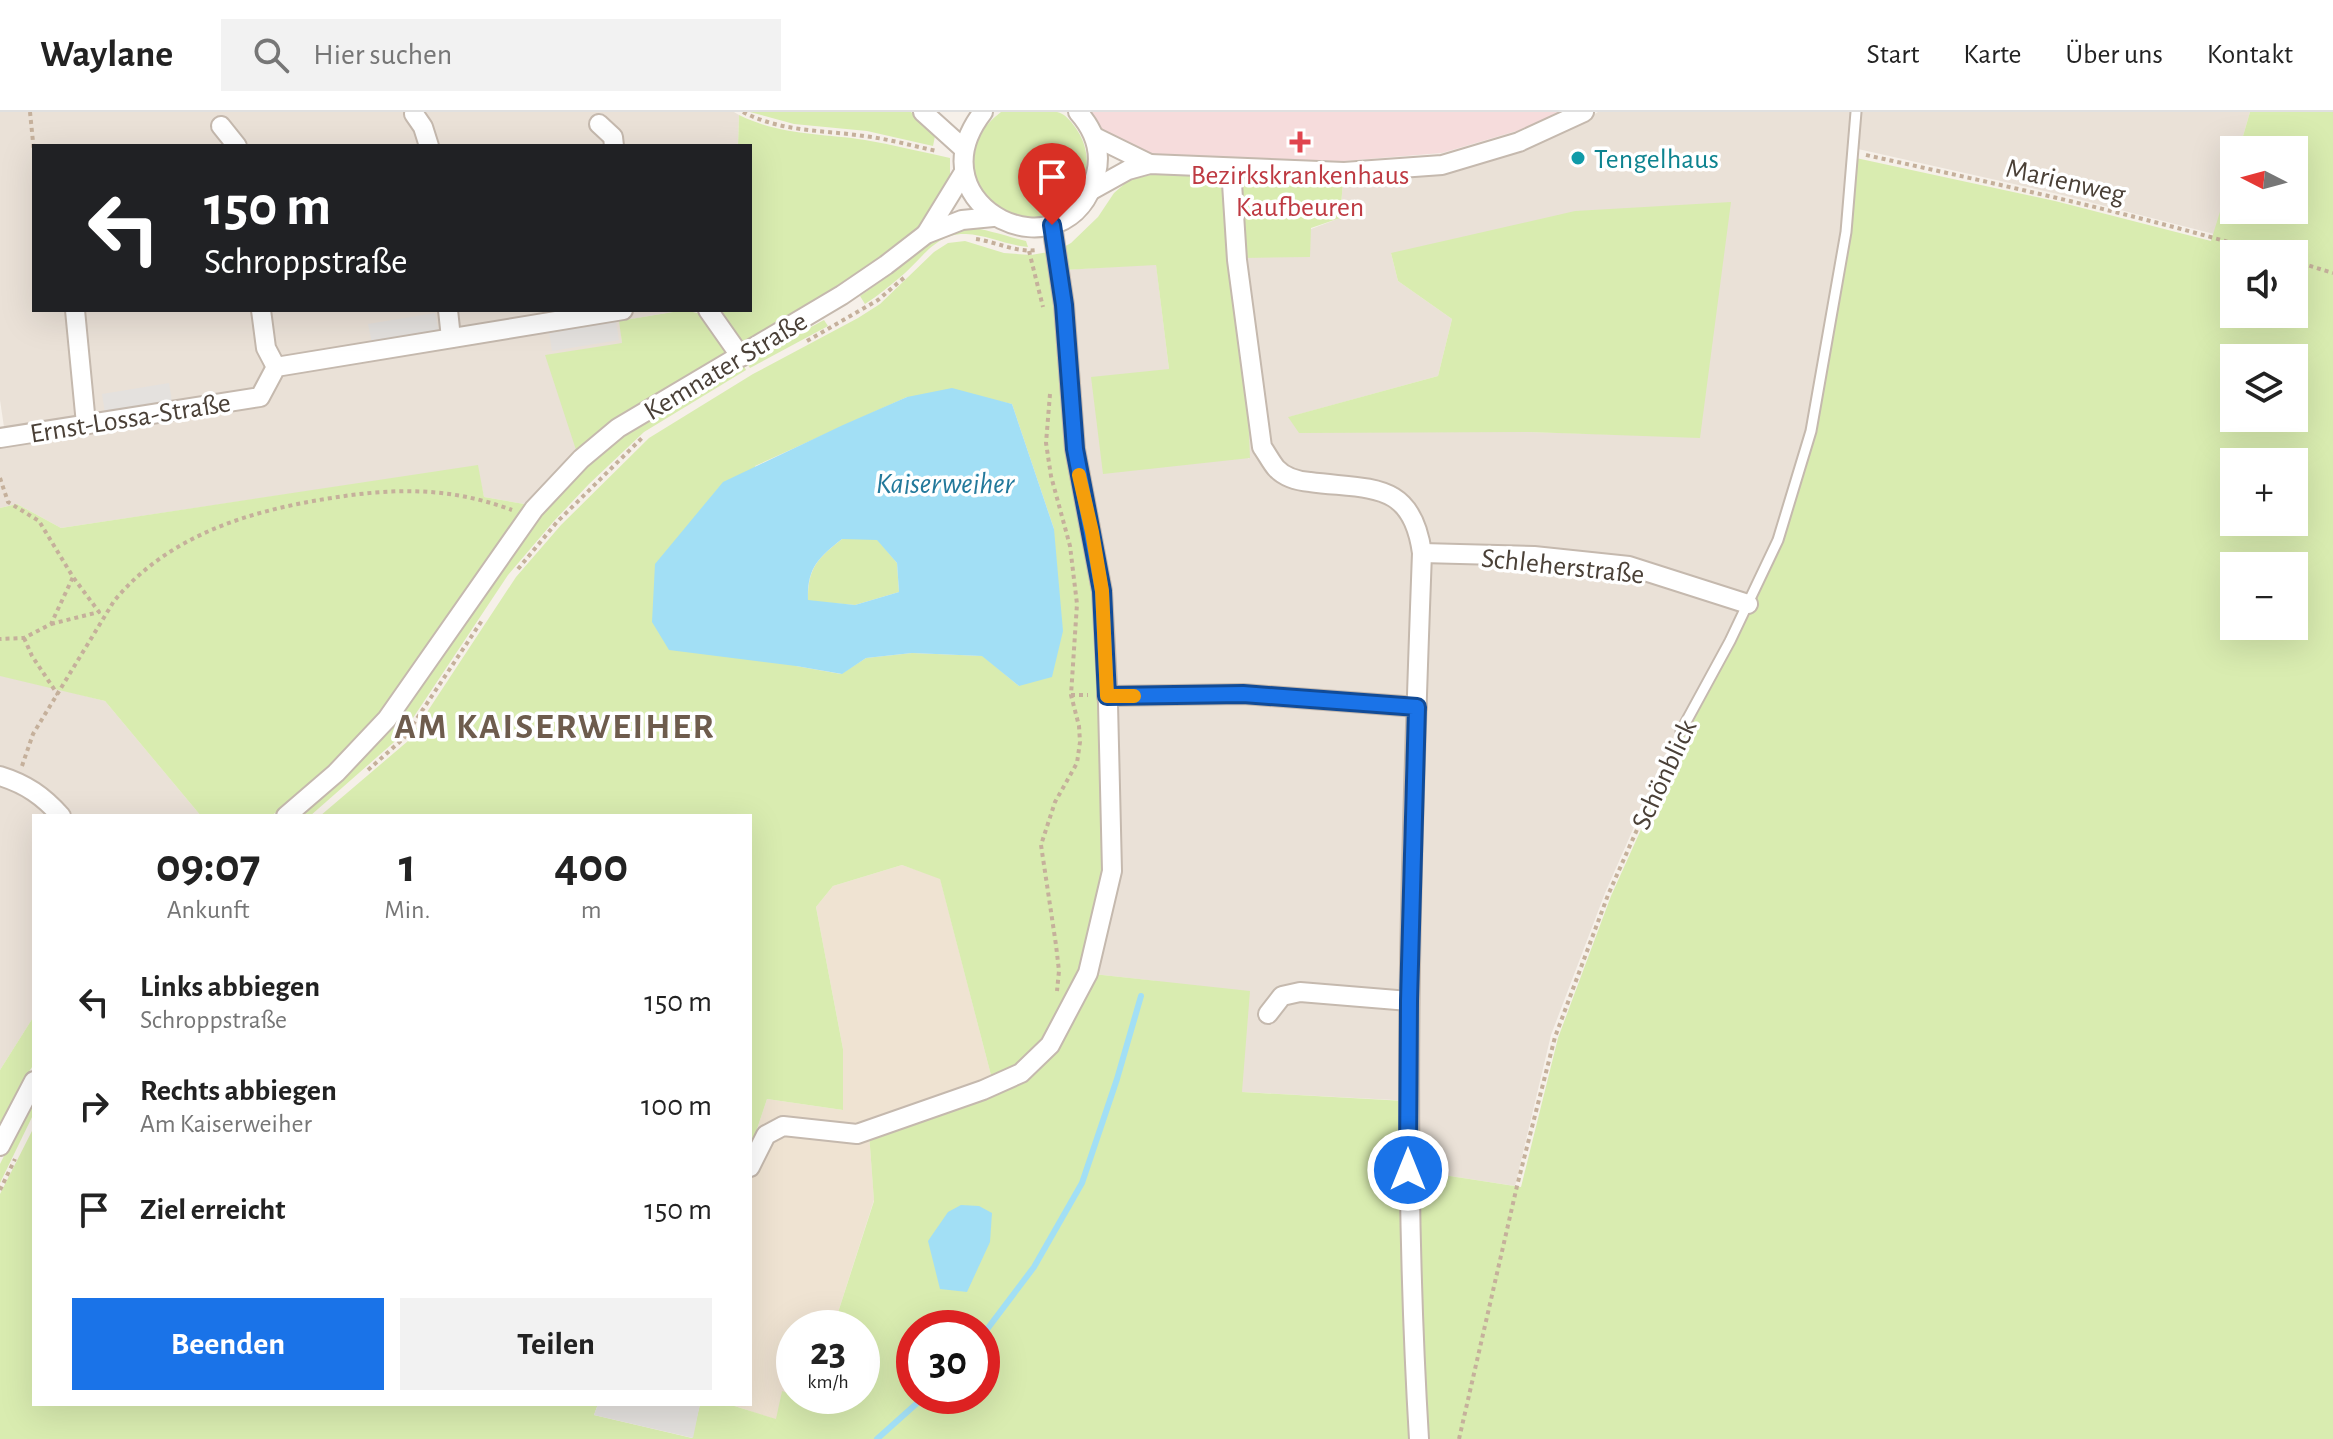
<!DOCTYPE html>
<html lang="de">
<meta charset="utf-8">
<style>
:root{--surface:#fff;--page:#f2f2f2;--text:#222;--muted:#767676;--line:#e0e0e0;--accent:#1a73e8}
body{margin:0;font-family:"Alegreya Sans",sans-serif;background:var(--page);color:var(--text);height:100vh;display:flex;flex-direction:column;font-size:30px;white-space:nowrap}
*{box-sizing:border-box;margin:0}
p{font-size:26px;color:var(--muted)}
.icon{flex:none;width:44px;height:44px;fill:none;stroke:currentColor;stroke-width:2;stroke-linecap:round;stroke-linejoin:round}
.map{position:relative;flex:1;overflow:hidden}
.panel{position:absolute;left:32px;top:702px;width:720px;height:592px;display:flex;flex-direction:column;background:var(--surface);border-radius:0px;box-shadow:0 8px 32px #0002}
.panel>*{flex:none}
.guide{position:absolute;left:32px;top:32px;width:720px;height:168px;border-radius:0px;box-shadow:0 8px 32px #0002;background:#202124;color:#fff;overflow:hidden}
.needle{width:52px;rotate:276deg}
.controls{position:absolute;left:2220px;top:24px;display:grid;gap:16px}
.controls a{display:grid;place-items:center;width:88px;height:88px;border-radius:0px;background:var(--surface);box-shadow:0 8px 32px #0002;font-size:40px}
.speed{position:absolute;left:776px;top:1198px;display:flex;gap:16px;font-size:40px;font-weight:700;text-align:center}
.speed>*{display:grid;place-content:center;width:104px;height:104px;border-radius:50%;background:var(--surface);box-shadow:0 8px 32px #0002;line-height:1}
.speed small{font-size:20px;font-weight:400}
.speed .limit{border:12px solid #d22;background:#fff;color:#111}
.pin{position:absolute;display:grid;place-items:center;width:68px;height:68px;color:#fff;margin:-82px -34px;border-radius:50% 50% 50% 0;rotate:-45deg;box-shadow:0 0 8px #0007}
.pin .icon{rotate:45deg}
.me{position:absolute;width:88px;margin:-44px;rotate:0deg;stroke-linejoin:round;filter:drop-shadow(0 0 6px #0008)}
.turn{display:flex;align-items:center;gap:28px;height:168px;padding:0 40px;font-size:36px}
.turn .icon{width:104px;height:104px;stroke-width:2.5}
.turn b{display:block;font-size:56px;line-height:68px}
.eta{display:flex;justify-content:space-evenly;align-items:center;height:136px;text-align:center}
.eta b{font-size:48px;font-weight:700;line-height:56px}
.button{display:flex;gap:16px;margin-top:auto;padding:16px 40px}
.button a{flex:1;height:92px;border-radius:0px;background:var(--accent);color:#fff;font-size:32px;font-weight:700;line-height:92px;text-align:center}
.button a+a{background:var(--page);color:var(--text)}
ul{padding:0;list-style:none}
li{display:flex;align-items:center;gap:24px;height:104px;padding:0 40px}
li div{flex:1}
li b{display:block;font-size:30px}
li em{font-style:normal}
header{display:flex;align-items:center;gap:48px;box-sizing:border-box;height:112px;padding:0 40px;background:var(--surface);border-bottom:2px solid var(--line)}
header strong{font-size:38px}
nav{display:flex;gap:44px;margin-inline-start:auto;font-size:28px}
.search{width:560px;height:72px;background:var(--page);display:flex;align-items:center;gap:20px;box-sizing:border-box;padding:0 28px;border-radius:0px;color:var(--muted);font-size:30px}
.map>svg:first-child{display:block}
</style>
<header>
<strong>Waylane</strong>
<div class="search"><svg class="icon" aria-label="search" viewBox="0 0 24 24"><circle cx="10" cy="10" r="6"/><path d="M15 15l6 6"/></svg>Hier suchen</div>
<nav><a>Start</a><a>Karte</a><a>Über uns</a><a>Kontakt</a></nav>
</header>
<div class="map">
<svg width="2333" height="1327" viewBox="0 0 2333 1327">
<rect width="100%" height="100%" fill="#f6f0e9"/>
<g fill="#eae1d7" fill-rule="evenodd">
<path d="M0,0H734L739,3L738,34H34V198H684L620,209L622,231L577,341L530,393L484,385L477,354L61,416L17,392L0,396V316L4,315L0,288Z"/>
<path d="M1598,0H1851L1849,35L1842,119L1807,319L1773,426L1726,528L1677,617L1605,781L1551,923L1515,1074L1411,1058L1413,989L1241,980L1156,869L1093,862L1085,368L1063,158L1156,152L1169,257L1249,347L1247,274L1230,148L1340,106L1343,69L1522,37L1575,14ZM1391,141L1710,232L1699,325L1528,320L1289,305L1438,264L1452,207L1398,169Z"/>
<path d="M1861,0H2250L2239,38H2234V54L2214,122L2058,82L1858,37Z"/>
<path d="M4,563L105,589L201,704H34V904L0,958V564Z"/>
</g>
<path fill="#efe3d2" d="M902,753L940,766L992,967L869,1021L874,1088L833,1216H794V1284L782,1280L777,1308L729,1292H750V1038L767,987L843,998V937L816,795L833,774Z"/>
<path fill="#f6dcdc" d="M1090,0H1566L1520,18L1442,41L1344,49L1232,48L1151,45L1100,19Z"/>
<g fill="#d9ecb0" fill-rule="evenodd">
<path d="M750,0H911L935,24L933,34L867,19L794,12Z"/>
<path d="M1001,0C1019,0 1039,0 1057,0C1064,1 1071,9 1075,15C1089,34 1091,58 1078,79C1033,151 921,61 1001,0Z"/>
<path d="M2250,0H2333V1327H1422L1411,1058L1521,1075L1558,926L1611,784L1685,620L1781,429L1814,319L1856,46L2055,89L2211,129L2234,54V98H2294V38H2239ZM2234,142H2294V202H2234ZM2234,246H2294V306H2234ZM2234,350H2294V410H2234ZM2234,454H2294V514H2234Z"/>
<path d="M739,3C782,24 820,21 865,28C894,33 922,40 950,46V64L919,117L881,147L741,235L717,198H750V34H738Z"/>
<path d="M1163,60L1224,65L1247,274L1250,346L1103,362L1091,265L1169,257L1156,153L1063,158L1060,137L1071,131L1098,105L1114,81L1129,68Z"/>
<path d="M1238,66L1343,69L1340,106L1311,116L1310,145L1243,146Z"/>
<path d="M1731,90L1700,326L1528,320L1299,321L1288,305L1438,264L1452,207L1398,169L1391,141L1575,99Z"/>
<path d="M966,115C987,117 1005,124 1026,129L1028,135C1006,133 987,123 966,122C937,121 924,144 905,161C892,172 879,183 865,192L860,184L891,162L930,127Z"/>
<path d="M965,129L1004,141L1031,143L1054,139L1098,480L1104,759L1093,862L1250,879L1242,980L1405,989L1415,1327H0V1082L34,1015V1292H598L594,1303L692,1326L700,1292H728L776,1307L782,1279L809,1289L811,1284H862V1216H833L874,1089L869,1021L992,967L940,767L902,753L833,774L816,795L843,937V998L767,987L750,1038V704H320L408,629L516,465L561,413L649,326L753,262L858,206L880,192L934,140L948,131ZM907,285L993,288L1012,292L1054,417L1019,574L983,544L912,541L866,546L841,562L796,554L755,354ZM914,1216H982V1284H914Z"/>
<path d="M685,198L705,203L731,244L577,341L545,243L622,231L619,209Z"/>
<path d="M824,208L828,214L750,256L746,250Z"/>
<path d="M743,252L746,258L644,320L589,372L554,409L508,463L401,624L310,704H298L339,666L538,400L585,351L621,322Z"/>
<path d="M478,353L484,385L530,393L382,605L333,658L271,704H201L105,589L0,564V396L17,392L61,416Z"/>
<path d="M842,427H877L897,451L899,480L855,493L808,489C807,456 818,446 842,427Z"/>
<path d="M34,904V952L19,975L0,1014V958Z"/>
<path d="M34,984V1001L0,1071V1052Z"/>
</g>
<g fill="#e4e1de">
<path d="M435,201L439,220L372,231L368,212Z"/>
<path d="M616,209L619,228L552,239L549,220Z"/>
<path d="M169,271L172,290L105,301L102,282Z"/>
<path d="M598,1292H700L693,1326L594,1303Z"/>
</g>
<g fill="#a2dff5" fill-rule="evenodd">
<path d="M952,276L1012,292L1054,417L1063,519L1052,565L1019,574L982,544L912,541L866,546L842,562L796,554L669,538L652,510L655,452L723,370L843,313L907,285ZM842,427L877,428L897,451L899,480L855,493L808,488C807,456 818,446 842,427Z"/>
<path d="M961,1093L979,1094L992,1101L990,1130L967,1180L940,1177L928,1129L948,1100Z"/>
</g>
<g fill="none" stroke-linecap="round" stroke-linejoin="round">
<g stroke="#a2dff5" stroke-width="6">
<path d="M982,1224L1034,1155L1082,1071L1117,967L1141,884"/>
<path d="M877,1327L925,1284"/>
</g>
<g stroke="#c5b9ae" stroke-width="13">
<path id="lane" d="M1681,619L1730,529L1778,428L1811,319L1846,120L1856,0"/>
</g>
<g stroke="#c5b9ae" stroke-width="22">
<g id="street">
<path d="M923,0L964,37"/>
<path d="M983,0C909,96 1069,170 1096,62C1102,38 1094,18 1078,0"/>
<path d="M414,2L423,15L429,34"/>
<path d="M599,12L613,25L614,34"/>
<path d="M221,14L237,34"/>
<path d="M1095,25L1150,52"/>
<path d="M1231,56L1237,148L1262,335C1267,342 1271,350 1276,356C1285,366 1298,369 1310,370C1370,378 1412,368 1422,441C1411,736 1401,1032 1419,1327"/>
<path d="M1092,78L1128,58L1150,52L1344,60L1442,53L1519,30L1584,0"/>
<path d="M926,122L964,60"/>
<path d="M75,198L86,312"/>
<path d="M261,198L266,236L276,255"/>
<path d="M448,198L451,226"/>
<path d="M708,198L741,245"/>
<path d="M0,326L260,285L276,255L623,198"/>
<path d="M1422,441L1534,444L1629,454L1748,492"/>
<path d="M1107,584L1243,582L1417,595"/>
<path d="M0,664C26,672 43,684 61,704"/>
<path d="M286,704L336,661L387,607L534,397L581,347L618,316L842,183L886,153L926,122L962,108L993,105"/>
<path d="M1268,902L1282,884L1300,880L1409,889"/>
<path d="M0,1034L34,969"/>
<path d="M750,1055L766,1023L783,1014L857,1022L983,978L1021,961L1050,933L1088,861L1112,759L1108,592L1102,479L1075,337L1064,193L1052,113"/>
</g>
</g>
<g stroke="#c5b09b" stroke-width="4" stroke-dasharray="4 4" stroke-linecap="butt">
<path d="M30,0L34,40"/>
<path d="M743,0C781,20 823,18 864,24C889,27 913,34 937,39"/>
<path d="M1866,43C2001,73 2137,102 2269,142"/>
<path d="M976,127C997,130 1016,141 1038,138"/>
<path d="M1029,139L1043,195"/>
<path d="M2294,149L2333,161"/>
<path d="M807,229L878,188L906,164"/>
<path d="M1050,282L1046,331L1051,364L1070,434L1077,492L1071,583L1079,614L1080,630L1077,651L1055,690L1041,733L1056,833L1059,859L1057,879"/>
<path d="M0,366L8,390L39,409L73,465L51,512L24,526L0,527"/>
<path d="M518,457L557,410L644,324"/>
<path d="M51,512L99,500L73,465"/>
<path d="M24,526L32,544L58,583"/>
<path d="M1071,583H1088"/>
<path d="M22,654L33,622L114,489C167,425 245,400 325,387C392,376 447,374 512,398"/>
<path d="M368,658L404,626L483,507"/>
<path d="M0,1078L15,1047"/>
<path d="M1459,1327L1517,1074L1555,925L1608,783L1675,632"/>
</g>
<use href="#lane" stroke="#fff" stroke-width="9"/>
<use href="#street" stroke="#fff" stroke-width="18"/>
</g>
<g fill="none" stroke-linecap="round" stroke-linejoin="round">
<g stroke="#114b97" stroke-width="20">
<path id="route" d="M1052,113L1064,193L1075,337L1102,479L1107,584L1243,582L1417,595L1409,889L1408,1058"/>
</g>
<use href="#route" stroke="#1a73e8" stroke-width="14"/>
<path stroke="#f59e0b" stroke-width="14" d="M1079,363L1092,420L1102,479L1107,584H1134"/>
</g>
<path fill="#e0444e" stroke="#fff" stroke-width="3" d="M1296 18h8v8h8v8h-8v8h-8v-8h-8v-8h8z"/>
<circle fill="#0f9aa8" stroke="#fff" stroke-width="3" cx="1578" cy="46" r="8"/>
<g text-anchor="middle" stroke-width="7" stroke-linejoin="round" paint-order="stroke">
<g font-size="28" fill="#0d838f" stroke="#fff" text-anchor="start">
<text x="1594" y="56">Tengelhaus</text>
</g>
<g font-size="28" fill="#be3a42" stroke="#fff">
<text x="1300" y="72">Bezirkskrankenhaus<tspan x="1300" dy="32">Kaufbeuren</tspan></text>
</g>
<g font-size="28" fill="#4a4037" stroke="#fff">
<text transform="translate(2066 68) rotate(13)" y="10">Marienweg</text>
<text transform="translate(725 253) rotate(-31)" y="10">Kemnater Straße</text>
<text transform="translate(130 305) rotate(-9)" y="10">Ernst-Lossa-Straße</text>
<text transform="translate(1563 453) rotate(6)" y="10">Schleherstraße</text>
<text transform="translate(1663 662) rotate(-65)" y="10">Schönblick</text>
</g>
<g font-size="30" font-style="italic" fill="#23799b" stroke="#fff">
<text x="945" y="381">Kaiserweiher</text>
</g>
<g font-size="36" font-weight="bold" letter-spacing="2" fill="#6e5c4d" stroke="#fff">
<text x="555" y="626">AM KAISERWEIHER</text>
</g>
</g>
</svg>
<div class="controls">
<a><svg class="needle" viewBox="-14 -14 28 28"><path d="M0-13l5 13h-10z" fill="#e53935"/><path d="M0 13l5-13h-10z" fill="#767676"/></svg></a>
<a><svg class="icon" aria-label="sound" viewBox="0 0 24 24"><path d="M4 9h4l5-4v14l-5-4H4zM17 9q2 3 0 6"/></svg></a>
<a><svg class="icon" aria-label="layers" viewBox="0 0 24 24"><path d="M12 4l9 5-9 5-9-5zM3 14l9 5 9-5"/></svg></a>
<a>+</a>
<a>−</a>
</div>
<div class="speed"><div>23<small>km/h</small></div><div class="limit">30</div></div>
<div class="pin" style="left:1052px;top:113px;background:#d93025"><svg class="icon" aria-label="arrive" viewBox="0 0 24 24"><path d="M6 21V4h12l-3 4 3 4H6"/></svg></div>
<svg class="me" style="left:1408px;top:1058px" viewBox="-20 -20 40 40"><circle r="17" fill="#1a73e8" stroke="#fff" stroke-width="3"/><path d="M0-11L8 9 0 5-8 9z" fill="#fff"/></svg>
<div class="guide">
<div class="turn"><svg class="icon" aria-label="left" viewBox="0 0 24 24"><path d="M17 20v-9H6M10 6l-5 5 5 5"/></svg><div><b>150 m</b>Schroppstraße</div></div>
</div>
<section class="panel">
<div class="eta">
<div><b>09:07</b><p>Ankunft</p></div>
<div><b>1</b><p>Min.</p></div>
<div><b>400</b><p>m</p></div>
</div>
<ul>
<li><svg class="icon" aria-label="left" viewBox="0 0 24 24"><path d="M17 20v-9H6M10 6l-5 5 5 5"/></svg><div><b>Links abbiegen</b><p>Schroppstraße</p></div><em>150 m</em></li>
<li><svg class="icon" aria-label="right" viewBox="0 0 24 24"><path d="M7 20v-9h11M14 6l5 5-5 5"/></svg><div><b>Rechts abbiegen</b><p>Am Kaiserweiher</p></div><em>100 m</em></li>
<li><svg class="icon" aria-label="arrive" viewBox="0 0 24 24"><path d="M6 21V4h12l-3 4 3 4H6"/></svg><div><b>Ziel erreicht</b></div><em>150 m</em></li>
</ul>
<div class="button"><a>Beenden</a><a>Teilen</a></div>
</section>
</div>
